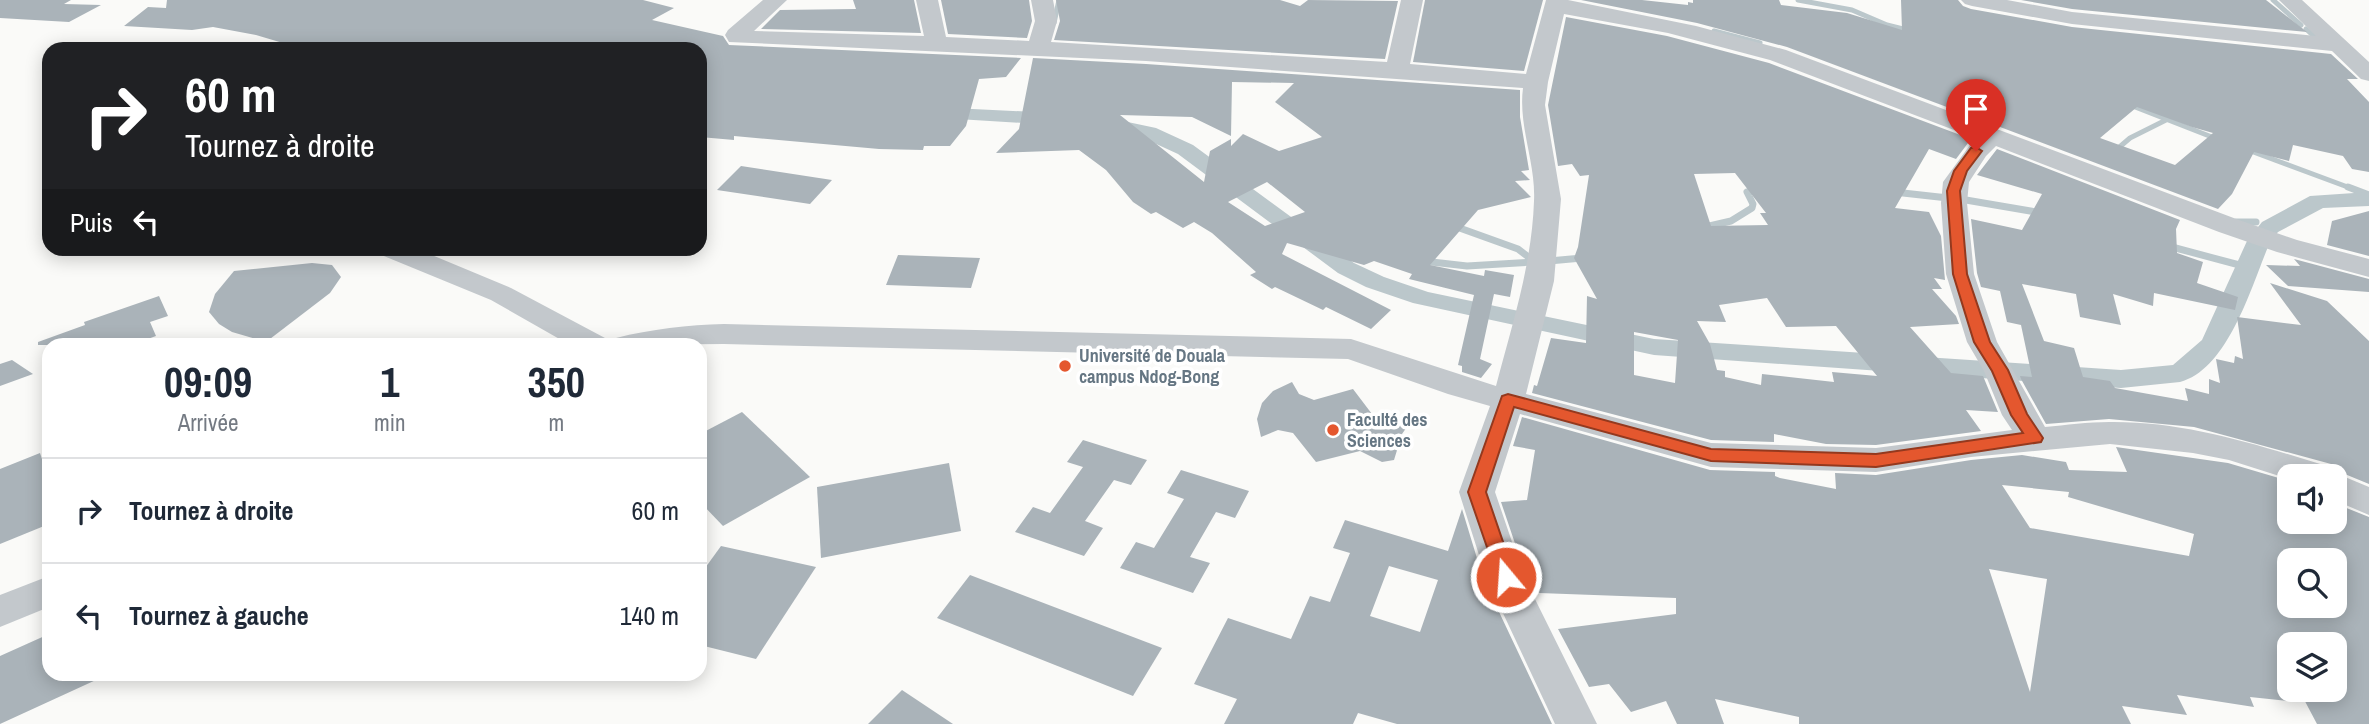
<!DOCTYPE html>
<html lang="fr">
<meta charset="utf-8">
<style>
:root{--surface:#fff;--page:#f6f6f7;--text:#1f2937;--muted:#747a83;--line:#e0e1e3}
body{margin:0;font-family:"Archivo Narrow",sans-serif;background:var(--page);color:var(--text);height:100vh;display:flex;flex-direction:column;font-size:26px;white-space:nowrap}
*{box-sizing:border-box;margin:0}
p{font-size:23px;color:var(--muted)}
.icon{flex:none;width:38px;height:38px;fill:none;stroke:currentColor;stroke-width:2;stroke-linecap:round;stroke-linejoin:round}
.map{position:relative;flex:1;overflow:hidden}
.details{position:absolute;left:42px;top:338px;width:665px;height:343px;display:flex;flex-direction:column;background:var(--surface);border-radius:21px;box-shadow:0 4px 18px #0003}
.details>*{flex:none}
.hud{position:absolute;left:42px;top:42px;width:665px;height:214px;border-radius:21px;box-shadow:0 4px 18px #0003;background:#202124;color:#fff;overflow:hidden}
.tools{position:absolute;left:2277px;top:464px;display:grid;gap:14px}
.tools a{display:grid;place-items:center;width:70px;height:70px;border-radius:14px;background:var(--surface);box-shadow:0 4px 18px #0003;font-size:35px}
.pin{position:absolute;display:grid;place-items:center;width:60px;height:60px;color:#fff;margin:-72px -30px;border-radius:50% 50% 50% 0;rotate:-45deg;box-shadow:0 0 7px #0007}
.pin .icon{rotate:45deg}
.me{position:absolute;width:77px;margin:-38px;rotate:342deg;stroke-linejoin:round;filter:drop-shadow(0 0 5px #0008)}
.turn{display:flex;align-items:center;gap:24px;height:147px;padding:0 28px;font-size:32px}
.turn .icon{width:91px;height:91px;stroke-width:2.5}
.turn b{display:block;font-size:49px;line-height:60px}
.then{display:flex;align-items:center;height:66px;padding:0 28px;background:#0003;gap:14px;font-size:26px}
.eta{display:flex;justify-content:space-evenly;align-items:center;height:119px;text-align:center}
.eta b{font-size:42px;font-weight:800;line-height:49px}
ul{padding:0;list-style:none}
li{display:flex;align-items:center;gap:21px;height:105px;padding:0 28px;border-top:2px solid var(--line)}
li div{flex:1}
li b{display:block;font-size:26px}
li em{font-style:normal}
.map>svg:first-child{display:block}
</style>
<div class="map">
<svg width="2369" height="724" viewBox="0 0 2369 724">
<rect width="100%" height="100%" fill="#fafaf8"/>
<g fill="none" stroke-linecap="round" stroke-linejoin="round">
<g stroke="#bbc7cb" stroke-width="5">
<path d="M1798,0L1852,10L1887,25L1911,31"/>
<path d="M2273,0L2301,25"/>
<path d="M1054,23L1059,0"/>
<path d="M2306,29L2318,40"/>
<path d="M1714,31L1760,43"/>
<path d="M2130,105L2217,139"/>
<path d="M2116,150L2130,138L2166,120"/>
<path d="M2248,150L2353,189"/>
</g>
<g stroke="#bbc7cb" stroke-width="7">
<path d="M2348,187L2369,195"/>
<path d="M1894,192L1948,198"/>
<path d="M1960,199L2042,213"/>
<path d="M2236,222H2256"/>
<path d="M1454,226L1518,249L1535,262"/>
<path d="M1705,227L1731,221L1752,208L1753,204L1747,192L1758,191"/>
<path d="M2168,246L2247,267"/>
<path d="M1423,261L1467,266L1533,262"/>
<path d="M1549,261L1582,258"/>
</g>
<g fill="#bbc7cb" fill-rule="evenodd">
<path d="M932,107L1055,113L1062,115L1065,119L1062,123L1055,125L925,117L922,113L925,109Z"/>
<path d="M1104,117L1156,128L1193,145L1354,263L1384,277L1428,292L1654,339L2121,370L2173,365L2202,340L2247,241L2262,222L2310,196L2369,192V206L2323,208L2278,232L2270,242C2252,284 2229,369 2180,382L2121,388L1654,355L1413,303L1366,287L1338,273L1178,154L1141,137L1097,127L1094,123L1097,119Z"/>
</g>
</g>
<g fill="#aab3b9" fill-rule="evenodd">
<path d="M0,0H71L64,4L101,5L69,22L0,18Z"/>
<path d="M167,0H643L674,8L652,20L723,36L729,45L1021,58L1006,77L979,79L966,126L950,146H924L923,150L879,149L734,136V140L700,137V48L669,43L660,49H303L256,35L213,27L192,30L124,26L148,7L166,8Z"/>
<path d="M853,0H914L921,33L761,29L780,10L856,9Z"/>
<path d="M941,0H1029L1032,21L1027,38L948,34Z"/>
<path d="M1056,0H1280L1300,6L1308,0L1398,1L1385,59L1054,40L1060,21Z"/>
<path d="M1425,0H1543L1524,71L1413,62Z"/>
<path d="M1581,0H1642L1688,5V2L1693,3V0H1779L1781,5L1847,13L1902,30L1901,0H1958L1963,6L1971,9L2072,27L2331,54L2358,79H2347L2369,102V172L2352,169L2343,156L2293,145L2289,161L2254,152L2232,194L2218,209L1787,47L1697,23ZM2137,107L2192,127L2213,133L2175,165L2100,138Z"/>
<path d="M2021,0H2266L2307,32L2072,9Z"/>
<path d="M1566,17L1667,36L1769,63L1971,139L1956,159L1929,149L1895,208L1929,212L1941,236L1945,280L1934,278L1942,289H1932L1956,316L1959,324L1910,327L1951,373L1983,376L1998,412L1966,410L1981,431L1876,445L1826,444L1774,434V442L1711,440L1532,393L1534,385L1537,386L1551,338L1586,343L1587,296L1597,299L1574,258L1578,247L1589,175L1580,176L1572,164L1558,166L1548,105ZM1735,173L1766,213H1760L1768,225L1711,226L1694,174ZM1767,298L1786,327L1836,326L1877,376L1832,372L1834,382L1762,374L1761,385L1725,377V371L1717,370L1710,344L1697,321L1726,322L1719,305ZM1634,332L1678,340L1675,383L1634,375Z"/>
<path d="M1033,58L1146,64L1520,90V117L1529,170L1521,171L1530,180L1515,181L1531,197L1478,210L1430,265L1484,276L1485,270L1514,275L1510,297L1494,294L1480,359L1492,364L1481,378L1462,372V366L1458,365L1474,295L1409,279L1412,274L1374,261L1364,265L1287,243L1282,254L1391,310L1371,329L1326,307L1323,310L1275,287L1272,289L1250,275L1256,272L1212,233L1194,222L1183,228L1156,212L1151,214L1133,202L1106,170L1079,150L996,153L1019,129ZM1232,82L1294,83L1275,102L1322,137L1279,151L1243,134L1231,146V139L1210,151L1204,182L1120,115L1192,117L1231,136ZM1267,182L1305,212L1265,226L1228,202Z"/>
<path d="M1997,149L2180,220L2176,229L2177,253L2203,262L2197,283L2238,297L2235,310L2154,293L2153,306L2113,294L2121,325L2080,317L2076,294L2022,284L2044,341L2074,348L2083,377L2110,381L2115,388L2188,401L2185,388L2209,394V379L2220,383L2216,359L2234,363L2235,356L2243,359L2237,317L2301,325L2270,283L2327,301L2369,341V484L2335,470L2331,464L2194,427L2109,419L2046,424L2021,379L2020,376L2032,377L2021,325L2007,322L2000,291L1981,287L1977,273L1971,219L2022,230L2042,194L1977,175Z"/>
<path d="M741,166L832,180L810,204L717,190Z"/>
<path d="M2369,211V256L2327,245L2332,221Z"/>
<path d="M898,255L980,258L971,288L886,285Z"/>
<path d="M2294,259L2369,279V292L2288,286L2266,265L2300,266Z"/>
<path d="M312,263L332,265L341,277L330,293L266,342L232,332L219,324L209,312L215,294L234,271Z"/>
<path d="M159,296L168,316L150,322L156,336L131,345H38V342L85,325L84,322Z"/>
<path d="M12,360L33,374L0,386V364Z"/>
<path d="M1292,382L1299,394L1314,400L1353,389L1375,418H1395L1411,421L1402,434L1394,460L1382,462L1360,451L1316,462L1293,433L1278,430L1261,437L1257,419L1262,403L1273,391Z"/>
<path d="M742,412L810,477L723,526L700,502V434Z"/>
<path d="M1522,417L1710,470L1775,472V476L1780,478L1836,489L1835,473L1876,475L1971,460L2022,455L2066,462L2069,470L2127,472L2116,447L2228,463L2289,481V522H2334V503L2369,517V724H2317L2299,690H2334V644H2289V701L2250,697L2254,707L2177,695L2187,715L2122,706L2131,724H1799V717L1715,699L1724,724H1677L1666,701L1631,712L1609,684L1589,687L1558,629L1676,614V598L1539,593L1526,570L1528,578L1526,576L1501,502L1527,500L1535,450L1513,446ZM2002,485L2069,492L2068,497L2194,534L2189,556L2030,528ZM2289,560H2334V606H2289ZM1989,569L2047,579L2030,692Z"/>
<path d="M1083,440L1147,460L1131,485L1114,480L1085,521L1103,528L1084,556L1015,532L1033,507L1050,513L1083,467L1067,462Z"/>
<path d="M40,453L49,480V524L0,544V469Z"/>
<path d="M949,463L961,531L821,558L817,487Z"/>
<path d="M1181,470L1249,491L1235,518L1216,512L1190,557L1210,563L1193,593L1120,568L1136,542L1154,548L1184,499L1167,493Z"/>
<path d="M1462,509L1483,578L1552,724H1397L1358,713L1353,724H1224L1237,699L1194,684L1228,618L1291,639L1310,596L1330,602L1350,553L1333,548L1345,520L1448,551ZM1389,566L1438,580L1420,632L1370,616Z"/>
<path d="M721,546L816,567L756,659L700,645V575Z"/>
<path d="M970,575L1162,648L1133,696L937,618Z"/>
<path d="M49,634V674H109L0,724V656Z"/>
<path d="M902,690L953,724H868Z"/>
</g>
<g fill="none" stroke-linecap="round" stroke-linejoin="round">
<g fill="#c3c8cc" fill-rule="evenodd">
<path d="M763,0H787L754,31L924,36L916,0H938L946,37L1029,41L1035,21L1031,0H1053L1057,21L1051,42L1387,62L1401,0H1423L1410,64L1526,74L1546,0H1568L1696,26L1786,50L2239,220L2297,240L2369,259V277L2277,252L2219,232L1996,146L1986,156L1969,182L1967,203L1974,274L1997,342L2045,427C2066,425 2088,422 2109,422C2186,421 2258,445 2330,467L2333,472L2369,487V515L2334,500V476H2289V479L2229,460L2193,453L2110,444L1971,457L1876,472L1711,467L1520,414L1495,492L1524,577L1597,724H1555L1486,577L1459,492L1490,406L1448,394L1348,359L724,344L612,345L616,338C651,329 688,325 724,324L1351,339L1496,386C1512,325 1532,264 1534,201C1536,163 1518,126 1523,88L1146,61L729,42L725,35L728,30ZM1564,14L1668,33L1770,60L1975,138L1943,182L1941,203L1946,274L1967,342L1984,371L2002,415L2012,430L1876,448L1711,443L1526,394L1554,281L1561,199L1545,105L1548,82Z"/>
<path d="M1961,0H2007L2072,12L2316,36L2279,0H2302L2369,62V81L2361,79L2332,51L2072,24L1972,6L1965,4Z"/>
<path d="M375,248H415L511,288L605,338L609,345H570L491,300L379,254Z"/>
<path d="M49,576V607L0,627V595Z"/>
</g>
</g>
<path fill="#e4572e" stroke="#94391e" stroke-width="2" d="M1976,147L1982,151L1967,171L1960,191L1967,274L1990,342L2008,370L2027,414L2043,438L2041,442L1876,467L1711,461L1514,407L1486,492L1515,577L1512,582L1506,584L1499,582L1468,492L1502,396L1508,394L1711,449L1876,454L2023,433L2011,415L1992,371L1974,342L1953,274L1947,191L1954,171L1971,148Z"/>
<g fill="#e4572e" stroke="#fff" stroke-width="2.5">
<circle cx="1065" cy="366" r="7"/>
<circle cx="1333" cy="430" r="7"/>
</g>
<g text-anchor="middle" stroke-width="7" stroke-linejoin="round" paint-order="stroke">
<g font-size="18" font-weight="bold" fill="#657683" stroke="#fff" text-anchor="start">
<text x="1079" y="362">Université de Douala<tspan x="1079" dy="21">campus Ndog-Bong</tspan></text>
<text x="1347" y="426">Faculté des<tspan x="1347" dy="21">Sciences</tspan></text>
</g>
</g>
</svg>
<div class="tools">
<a><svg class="icon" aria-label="sound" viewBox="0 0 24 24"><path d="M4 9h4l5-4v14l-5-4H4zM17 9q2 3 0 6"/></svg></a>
<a><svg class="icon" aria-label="search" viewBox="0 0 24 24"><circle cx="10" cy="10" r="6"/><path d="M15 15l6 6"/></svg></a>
<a><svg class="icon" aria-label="layers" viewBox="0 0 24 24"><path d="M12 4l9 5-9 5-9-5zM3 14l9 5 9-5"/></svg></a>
</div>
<div class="pin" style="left:1976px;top:151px;background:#d93025"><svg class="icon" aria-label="arrive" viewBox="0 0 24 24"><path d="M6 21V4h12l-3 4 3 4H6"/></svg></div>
<svg class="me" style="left:1506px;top:577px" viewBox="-20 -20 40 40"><circle r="17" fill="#e4572e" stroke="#fff" stroke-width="3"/><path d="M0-11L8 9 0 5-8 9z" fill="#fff"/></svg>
<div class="hud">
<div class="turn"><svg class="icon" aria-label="right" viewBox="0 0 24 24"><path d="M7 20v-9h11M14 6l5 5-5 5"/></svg><div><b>60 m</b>Tournez à droite</div></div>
<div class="then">Puis<svg class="icon" aria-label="left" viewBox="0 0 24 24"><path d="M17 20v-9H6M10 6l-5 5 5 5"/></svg></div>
</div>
<section class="details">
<div class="eta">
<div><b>09:09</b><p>Arrivée</p></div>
<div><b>1</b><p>min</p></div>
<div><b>350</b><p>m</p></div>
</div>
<ul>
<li><svg class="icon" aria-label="right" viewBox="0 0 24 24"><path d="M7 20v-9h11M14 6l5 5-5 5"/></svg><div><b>Tournez à droite</b></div><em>60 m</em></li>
<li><svg class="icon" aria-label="left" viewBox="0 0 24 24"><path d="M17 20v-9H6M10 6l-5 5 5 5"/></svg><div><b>Tournez à gauche</b></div><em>140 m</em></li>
</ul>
</section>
</div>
